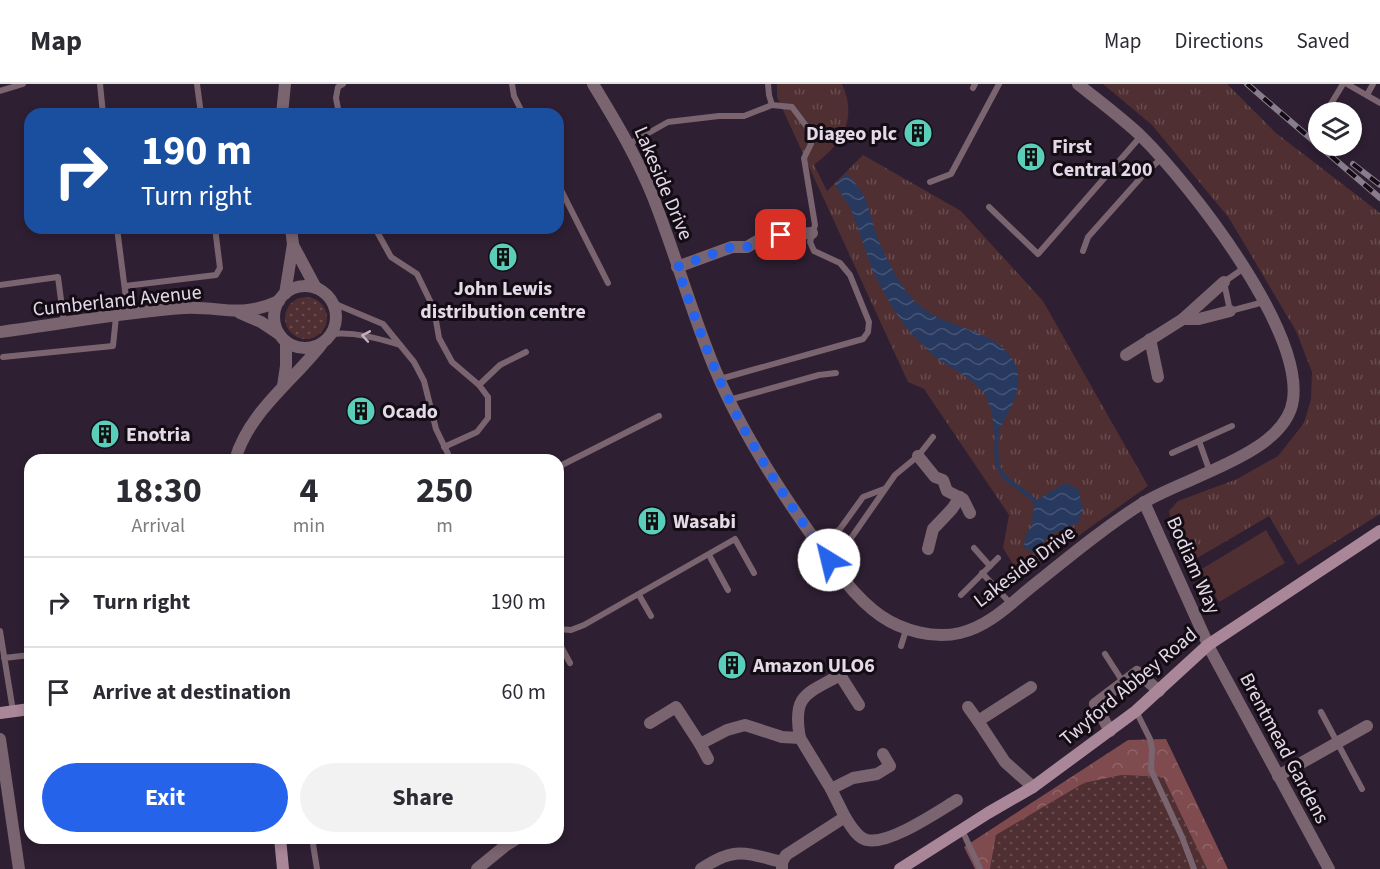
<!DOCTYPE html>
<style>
:root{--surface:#fff;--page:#f2f2f3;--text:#2b2b33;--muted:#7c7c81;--line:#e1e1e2;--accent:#2563eb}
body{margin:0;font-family:"Source Sans 3",sans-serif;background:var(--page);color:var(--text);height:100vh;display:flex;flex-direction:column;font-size:22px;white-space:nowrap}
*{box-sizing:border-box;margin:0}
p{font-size:20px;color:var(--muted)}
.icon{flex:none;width:33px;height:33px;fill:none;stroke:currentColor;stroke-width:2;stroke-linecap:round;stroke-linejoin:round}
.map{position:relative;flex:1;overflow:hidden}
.side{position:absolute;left:24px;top:370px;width:540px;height:390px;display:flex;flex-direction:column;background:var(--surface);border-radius:18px;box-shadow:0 3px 9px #0003}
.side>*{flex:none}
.banner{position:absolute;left:24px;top:24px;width:540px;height:126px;border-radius:18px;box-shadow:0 3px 9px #0003;background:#1a4fa0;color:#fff;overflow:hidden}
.buttons{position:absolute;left:1308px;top:18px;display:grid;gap:12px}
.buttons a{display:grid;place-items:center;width:54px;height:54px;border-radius:50%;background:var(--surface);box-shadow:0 3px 9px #0003;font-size:30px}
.pin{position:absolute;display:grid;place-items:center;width:51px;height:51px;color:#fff;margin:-26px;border-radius:12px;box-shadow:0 3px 9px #0006}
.me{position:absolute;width:66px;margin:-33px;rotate:324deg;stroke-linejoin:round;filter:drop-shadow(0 0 4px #0008)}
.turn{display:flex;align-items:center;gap:21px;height:126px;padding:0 18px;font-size:27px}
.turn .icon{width:78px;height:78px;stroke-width:2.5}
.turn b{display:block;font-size:42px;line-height:51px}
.eta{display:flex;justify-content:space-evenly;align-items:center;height:102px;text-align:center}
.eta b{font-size:36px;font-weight:700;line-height:42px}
.primary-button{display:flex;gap:12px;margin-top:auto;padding:12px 18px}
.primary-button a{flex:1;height:69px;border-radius:36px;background:var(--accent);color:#fff;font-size:24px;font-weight:700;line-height:69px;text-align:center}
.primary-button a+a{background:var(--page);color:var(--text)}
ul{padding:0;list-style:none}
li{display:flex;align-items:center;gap:18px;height:90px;padding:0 18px;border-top:2px solid var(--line)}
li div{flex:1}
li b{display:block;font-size:22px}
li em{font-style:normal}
header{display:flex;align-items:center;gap:36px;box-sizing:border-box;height:84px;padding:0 30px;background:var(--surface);border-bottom:2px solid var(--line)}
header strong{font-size:28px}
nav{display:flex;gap:33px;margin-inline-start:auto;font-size:21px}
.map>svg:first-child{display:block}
</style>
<header>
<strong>Map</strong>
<nav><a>Map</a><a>Directions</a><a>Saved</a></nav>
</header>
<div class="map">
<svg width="1380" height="785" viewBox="0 0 1380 785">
<defs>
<pattern id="grass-dots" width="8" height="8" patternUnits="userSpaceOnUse" patternTransform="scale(1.5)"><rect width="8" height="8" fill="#4f2f31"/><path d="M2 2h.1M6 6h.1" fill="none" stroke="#684d4f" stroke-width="1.8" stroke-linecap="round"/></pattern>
<pattern id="forest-crowns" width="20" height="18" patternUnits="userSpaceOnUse" patternTransform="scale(1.5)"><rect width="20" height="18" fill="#7f4b4f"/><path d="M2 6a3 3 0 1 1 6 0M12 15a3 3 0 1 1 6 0" fill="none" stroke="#916468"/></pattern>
<pattern id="park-tufts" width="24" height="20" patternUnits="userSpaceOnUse" patternTransform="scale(1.5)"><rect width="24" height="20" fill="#4f2f31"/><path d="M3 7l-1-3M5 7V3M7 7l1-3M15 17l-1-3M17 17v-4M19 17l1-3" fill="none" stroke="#684d4f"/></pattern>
<pattern id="water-waves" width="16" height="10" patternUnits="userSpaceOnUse" patternTransform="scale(1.5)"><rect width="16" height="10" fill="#27395f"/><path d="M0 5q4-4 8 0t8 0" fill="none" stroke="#465576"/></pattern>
</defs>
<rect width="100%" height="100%" fill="#2e1f32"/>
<g fill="url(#grass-dots)">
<circle cx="306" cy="234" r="21"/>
<path d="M1122,691L1163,693L1207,785H990L996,751L1084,699Z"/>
</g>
<path fill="url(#forest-crowns)" d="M1166,655L1228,785H1207L1163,693L1122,691L1084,699L996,751L990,785H975L964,763L1128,656Z"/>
<g fill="url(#park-tufts)">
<path d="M777,0H842C858,35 842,60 814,81L827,107L863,71L961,127L1043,217L1148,402L1021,493L1003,464L1009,431L924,305L908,298L777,13Z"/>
<path d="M1103,0H1227L1276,49L1380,129V430L1298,481L1269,432L1187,480L1173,449L1169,427L1178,417L1237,395L1278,372L1304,339L1311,315L1312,288L1296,247L1229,134L1152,41Z"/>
</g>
<path fill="#4f2f31" d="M1266,446L1285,479L1219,518L1200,486Z"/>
<g fill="url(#water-waves)">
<path d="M846,90C866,107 868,122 875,146C882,168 901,206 919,221C946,246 999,244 1015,280C1026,304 1008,329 997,349L994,350L992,328L985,310L968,294L936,274L907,245L892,223L873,188L852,127L835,100Z"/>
<path d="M1065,399L1078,405L1083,425L1078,439L1047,452L1040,466L1032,468L1024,463L1025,453L1031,442L1035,417Z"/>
</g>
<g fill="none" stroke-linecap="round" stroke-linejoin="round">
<path stroke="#27395f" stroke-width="4" d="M997,349C993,397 1003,389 1035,417"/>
<g stroke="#7a646f" stroke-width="6">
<path d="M100,0L103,30"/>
<path d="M197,0L201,30"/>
<path d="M512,0L514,12L523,30"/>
<path d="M1347,0L1380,19"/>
<path d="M973,4L975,0"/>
<path d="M0,7L23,0"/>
<path d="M1367,11L1373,0"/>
<path d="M1326,28L1343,0"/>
<path d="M339,30L336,14L338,3L343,0"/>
<path d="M629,60L668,38L719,32H744L772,21"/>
<path d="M930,98L951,90L999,0"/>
<path d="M558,100L608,199"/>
<path d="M989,123L1038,170L1141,52"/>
<path d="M117,144L128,230"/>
<path d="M375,144L391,173L417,190L434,225L439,254L452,278L479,301L488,313V334L477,348L444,363"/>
<path d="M1083,167L1088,153L1145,89L1161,75"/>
<path d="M1244,184L1224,198L1230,227L1264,218"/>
<path d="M0,201L58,193L64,239"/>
<path d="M125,202L216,191L220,184L215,144"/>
<path d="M333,219L383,240L414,278L424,297L436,345L451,376"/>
<path d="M332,250C356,248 377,254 400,261"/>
<path d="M3,273L113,262L116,233"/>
<path d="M720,295L863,255L868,248L869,238L850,191L840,179L814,167L810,158L815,141L804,74L811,60L807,43L792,23L772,21L769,11L768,0"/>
<path d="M479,301L500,281L526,268"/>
<path d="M729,316L819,291L836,289"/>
<path d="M1199,357L1210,388"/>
<path d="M1172,369L1232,342"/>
<path d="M558,383L659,332"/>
<path d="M817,460L840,445L863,413L884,405"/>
<path d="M974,464L990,482"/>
<path d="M709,471L728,506"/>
<path d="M829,476L842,467L895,391L918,372L933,353"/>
<path d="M982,489L1011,520"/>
<path d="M639,511L651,532"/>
<path d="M961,511L998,474"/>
<path d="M558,545L571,546L584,541L735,455L754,489"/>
<path d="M0,547L13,627"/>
<path d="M558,557L570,579"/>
<path d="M901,562L906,546"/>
<path d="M1105,570L1123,598"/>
<path d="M4,574L30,571"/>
<path d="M1136,627L1150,655L1152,665L1151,686L1182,753L1194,785"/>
<path d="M1321,628L1362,705"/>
<path d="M962,746L980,785"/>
<path d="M312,754L317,785"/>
</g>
<g stroke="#7a646f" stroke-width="12">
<path d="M593,0C615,36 637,73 653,113C675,169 691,227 714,283C738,341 772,395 808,446C829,476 851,511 881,532C903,547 934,555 960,549C990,542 1012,518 1035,500C1070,472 1105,443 1143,419C1184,393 1286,370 1293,316C1303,245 1191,102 1142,53C1122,34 1099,17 1078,0"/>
<path d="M282,30L285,0"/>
<path d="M293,161L316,204"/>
<path d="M677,183L732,163H747L759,156L781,151L812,149"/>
<circle cx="305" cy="233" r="31"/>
<path d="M285,210L293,160L291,144"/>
<path d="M240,229L261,238L279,250"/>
<path d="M1183,235L1224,198"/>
<path d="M0,248C61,240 123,228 184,224C223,222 239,235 279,217"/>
<path d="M1150,255L1158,293"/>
<path d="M1126,271L1183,235H1199L1230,227"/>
<path d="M283,302L286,282V258"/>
<path d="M918,372L935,393L943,396L947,407L963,415L970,429"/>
<path d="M235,376C249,328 291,299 321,261"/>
<path d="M1144,418L1211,567L1329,785"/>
<path d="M928,465L933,445L952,425L960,413"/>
<path d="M1031,603L978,637L1005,678L1033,703"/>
<path d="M968,623L978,637"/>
<path d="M650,639L676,623L700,660L727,646L745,641L782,653L800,654C792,611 806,610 840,591L859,621"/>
<path d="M1110,647L1095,620L1137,588L1159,607"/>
<path d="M0,655L19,785"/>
<path d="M700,660L708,675"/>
<path d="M1278,692L1367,642"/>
<path d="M831,705L853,694L877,690L890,682L883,670"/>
<path d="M845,733C850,741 857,754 867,756C889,761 937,728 957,716"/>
<path d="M782,778L786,771L845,733L831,705L800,654"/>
<path d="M477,785L505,762L518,754"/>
<path d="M701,785C735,762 745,769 782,778V784"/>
</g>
<g stroke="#aa8798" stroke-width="12">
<path d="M0,629L30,625"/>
<path d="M280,754L283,785"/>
<path d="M900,785L988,729L1033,703L1136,627L1208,561L1380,447"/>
</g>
<g stroke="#897d8d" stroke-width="6">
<g id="rail">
<path d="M1247,0L1380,114"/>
<path d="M1353,80L1380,101"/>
</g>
</g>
<use href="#rail" stroke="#130c14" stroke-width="4" stroke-dasharray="11" stroke-linecap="butt"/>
</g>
<defs><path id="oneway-chevron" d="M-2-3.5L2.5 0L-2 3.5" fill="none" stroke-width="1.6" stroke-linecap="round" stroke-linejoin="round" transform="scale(1.5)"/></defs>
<use stroke="#bfb1bd" href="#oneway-chevron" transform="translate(366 252) rotate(-170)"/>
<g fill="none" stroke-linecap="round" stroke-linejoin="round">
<path stroke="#2563eb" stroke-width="10" stroke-dasharray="0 18" d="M781,151L759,156L747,163H732L677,183C693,228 708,273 729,316C757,373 793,425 829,476"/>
</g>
<defs>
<g id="building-disc" transform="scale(1.5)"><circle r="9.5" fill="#5bcebb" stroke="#130c14"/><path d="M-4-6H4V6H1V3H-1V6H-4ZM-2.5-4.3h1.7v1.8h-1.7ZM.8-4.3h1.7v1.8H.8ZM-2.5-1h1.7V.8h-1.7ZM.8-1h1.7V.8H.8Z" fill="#111"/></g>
</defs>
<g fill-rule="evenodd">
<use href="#building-disc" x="918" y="49"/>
<use href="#building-disc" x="1031" y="73"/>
<use href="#building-disc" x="503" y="173"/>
<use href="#building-disc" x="361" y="327"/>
<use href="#building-disc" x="105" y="350"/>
<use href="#building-disc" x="652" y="437"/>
<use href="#building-disc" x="732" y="581"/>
</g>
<g text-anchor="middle" stroke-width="6" stroke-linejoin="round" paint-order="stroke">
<g font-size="20" font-weight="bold" fill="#e4dae7" stroke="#130c14" text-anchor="start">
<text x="897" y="56" text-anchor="end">Diageo plc</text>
<text x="1052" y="69">First<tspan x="1052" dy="23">Central 200</tspan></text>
<text x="503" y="211" text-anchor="middle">John Lewis<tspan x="503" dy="23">distribution centre</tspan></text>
<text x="382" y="334">Ocado</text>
<text x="126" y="357">Enotria</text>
<text x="673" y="444">Wasabi</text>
<text x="753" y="588">Amazon ULO6</text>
</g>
<g font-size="20" fill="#e4dae7" stroke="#130c14">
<text transform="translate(664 99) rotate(67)" y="7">Lakeside Drive</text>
<text transform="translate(117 216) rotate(-6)" y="7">Cumberland Avenue</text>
<text transform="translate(1194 481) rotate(66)" y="7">Bodiam Way</text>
<text transform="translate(1024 482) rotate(-37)" y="7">Lakeside Drive</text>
<text transform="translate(1128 602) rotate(-40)" y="7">Twyford Abbey Road</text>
<text transform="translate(1285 664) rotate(62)" y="7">Brentmead Gardens</text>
</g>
</g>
</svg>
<div class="buttons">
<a><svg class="icon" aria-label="layers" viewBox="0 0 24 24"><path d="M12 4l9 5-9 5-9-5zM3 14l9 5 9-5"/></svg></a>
</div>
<div class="pin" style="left:781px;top:151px;background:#d93025"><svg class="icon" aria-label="arrive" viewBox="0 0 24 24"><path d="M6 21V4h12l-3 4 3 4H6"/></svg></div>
<svg class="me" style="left:829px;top:476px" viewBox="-20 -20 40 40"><circle r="19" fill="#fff"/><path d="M0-13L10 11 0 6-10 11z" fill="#2563eb"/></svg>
<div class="banner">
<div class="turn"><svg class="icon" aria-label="right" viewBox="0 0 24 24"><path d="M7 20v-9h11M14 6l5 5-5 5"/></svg><div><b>190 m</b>Turn right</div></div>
</div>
<section class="side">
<div class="eta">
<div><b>18:30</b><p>Arrival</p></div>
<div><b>4</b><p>min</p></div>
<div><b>250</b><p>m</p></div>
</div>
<ul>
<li><svg class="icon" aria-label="right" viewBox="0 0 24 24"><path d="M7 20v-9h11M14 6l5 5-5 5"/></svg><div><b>Turn right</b></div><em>190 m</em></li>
<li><svg class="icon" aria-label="arrive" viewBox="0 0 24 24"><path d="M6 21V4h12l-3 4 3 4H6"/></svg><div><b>Arrive at destination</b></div><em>60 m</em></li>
</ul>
<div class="primary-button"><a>Exit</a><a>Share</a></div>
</section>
</div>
